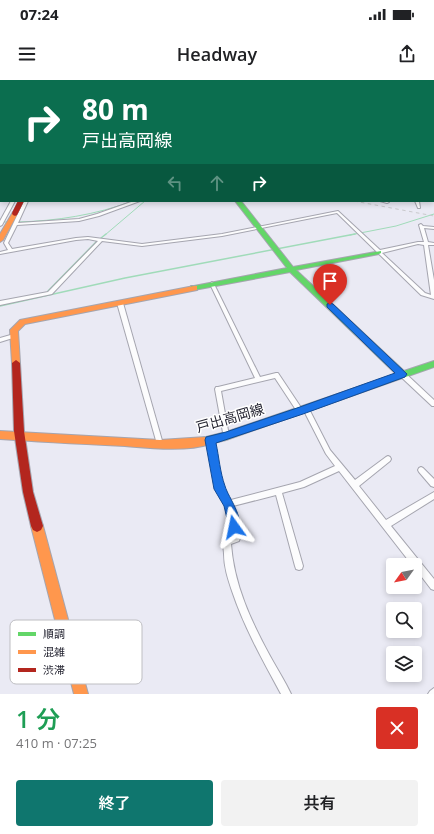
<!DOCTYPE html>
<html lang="ja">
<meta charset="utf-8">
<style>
:root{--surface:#fff;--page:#f2f2f2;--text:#202124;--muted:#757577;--accent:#0f766e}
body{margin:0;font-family:"Open Sans","Noto Sans JP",sans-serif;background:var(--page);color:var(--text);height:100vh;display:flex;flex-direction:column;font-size:15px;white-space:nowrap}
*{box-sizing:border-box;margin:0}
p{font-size:13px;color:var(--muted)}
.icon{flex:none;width:22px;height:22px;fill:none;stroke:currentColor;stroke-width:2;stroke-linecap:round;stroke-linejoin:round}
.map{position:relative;height:614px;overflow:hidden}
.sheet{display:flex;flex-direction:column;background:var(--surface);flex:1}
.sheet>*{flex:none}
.banner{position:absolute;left:0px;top:0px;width:434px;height:122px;box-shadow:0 2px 6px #0003;background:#0b6e4f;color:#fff;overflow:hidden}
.needle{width:26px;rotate:237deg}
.controls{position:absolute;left:386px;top:478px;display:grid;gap:8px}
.controls a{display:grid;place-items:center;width:36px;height:36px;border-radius:4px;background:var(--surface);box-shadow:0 2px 6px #0003;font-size:20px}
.pin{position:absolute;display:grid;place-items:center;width:34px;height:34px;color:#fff;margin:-41px -17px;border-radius:50% 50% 50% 0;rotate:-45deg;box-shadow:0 0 4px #0007}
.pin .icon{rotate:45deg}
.me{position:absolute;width:44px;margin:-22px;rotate:348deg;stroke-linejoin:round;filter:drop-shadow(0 0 3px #0008)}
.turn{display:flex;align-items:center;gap:14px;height:84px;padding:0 16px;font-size:18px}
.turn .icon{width:52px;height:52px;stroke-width:2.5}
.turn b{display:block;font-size:28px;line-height:34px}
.lanes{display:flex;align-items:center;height:38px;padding:0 16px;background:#0003;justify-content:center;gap:20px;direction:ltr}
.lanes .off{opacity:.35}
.round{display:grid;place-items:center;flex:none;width:42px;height:42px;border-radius:4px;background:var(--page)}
.head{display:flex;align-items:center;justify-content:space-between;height:68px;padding:0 16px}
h1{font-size:24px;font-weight:600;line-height:30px;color:#1e9e55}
.button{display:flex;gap:8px;margin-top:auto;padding:8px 16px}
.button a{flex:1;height:46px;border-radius:4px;background:var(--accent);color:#fff;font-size:16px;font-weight:600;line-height:46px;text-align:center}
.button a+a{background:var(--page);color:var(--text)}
.status{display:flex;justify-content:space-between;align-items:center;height:28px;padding:0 20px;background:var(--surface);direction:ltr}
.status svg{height:11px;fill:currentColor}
header{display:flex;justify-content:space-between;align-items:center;height:52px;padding:0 16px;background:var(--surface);font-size:18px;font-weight:600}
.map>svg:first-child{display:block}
</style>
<div class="status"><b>07:24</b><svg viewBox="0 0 49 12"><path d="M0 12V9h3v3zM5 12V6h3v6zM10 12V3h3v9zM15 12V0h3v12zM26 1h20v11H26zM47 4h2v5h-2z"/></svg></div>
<header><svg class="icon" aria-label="menu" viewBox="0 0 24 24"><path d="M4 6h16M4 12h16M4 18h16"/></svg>Headway<svg class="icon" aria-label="share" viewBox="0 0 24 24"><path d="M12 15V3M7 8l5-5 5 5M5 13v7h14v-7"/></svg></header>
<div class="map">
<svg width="434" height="614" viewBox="0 0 434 614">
<rect width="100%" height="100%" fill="#eaeaf4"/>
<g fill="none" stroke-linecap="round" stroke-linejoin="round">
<g stroke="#a0dbb9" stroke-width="1">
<path d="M0,142H9"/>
<path d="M17,142C57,141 95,135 133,121"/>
<path d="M105,155L145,121"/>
<path d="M350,155L396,146L434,134"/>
</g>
<g stroke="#a0dbb9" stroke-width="1.5">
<path d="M101,158L106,154"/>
<path d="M48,211L97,161"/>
<path d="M0,226L125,198L355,154"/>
</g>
<rect fill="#a0dbb9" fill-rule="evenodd" x="0" y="95" width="1" height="4"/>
<g stroke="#a5a5af" stroke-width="2">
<g id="street">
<rect x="113" y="0" width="2" height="1"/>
<rect x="141" y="0" width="2" height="1"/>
<rect x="254" y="0" width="2" height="1"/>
<path d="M281,0H283L284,1H282Z"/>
<rect x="320" y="0" width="2" height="1"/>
<path d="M391,0H393L394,1H392Z"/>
<rect x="0" y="22" width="1" height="2"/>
<rect x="433" y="23" width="1" height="2"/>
<rect x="433" y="62" width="1" height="2"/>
<rect x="433" y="89" width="1" height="4"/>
<rect x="0" y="116" width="1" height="2"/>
<path d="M11,121H15L2,145L0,146V141Z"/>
<path d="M24,121H28L18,143L79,139L97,134L134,121H140L99,136L79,141L17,145L8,163L12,169L76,158L88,157L142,164L222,154L338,131L380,170L418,162H424L419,145L421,144L423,146L434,147V149L424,148L428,162L434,163V165H428L434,200V219L421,215L337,133L222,156L142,166L102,161L52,214L0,225V221L48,212L98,161L88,159L76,160L0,174V172L8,170L4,163ZM418,164L424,165L431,215L425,213L382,173Z"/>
<path d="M380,121H388L389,122L387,123Z"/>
<path d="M415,121H419L420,128H418Z"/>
<path d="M212,202L214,204L260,297L276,293H278L302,329L303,331L302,333H298L275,298L221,311L229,356L228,358L226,359L224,358L215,309L216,307H218L255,298L210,204Z"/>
<path d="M120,221L123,223L163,364L162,366L160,367L158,366L157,364L117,223Z"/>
<path d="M14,254L16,255L17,256L16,257L0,262V258Z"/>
<path d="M400,292H404L434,320V326H432L400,296L399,294Z"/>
<path d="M306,326L308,327L330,370L355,400L386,377L388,376L390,377L391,379L390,381L359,406L386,440L434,412V419L391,446L434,499V510L431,509L415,488V485H412L339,391L304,407L282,413L303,486L302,489L299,490L296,489L295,486L276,415L233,426L240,458L239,461L231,464C234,505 251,541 270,576C277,589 285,601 291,614H281C263,581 244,547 232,511C228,499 224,487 224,474C224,469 222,464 224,459L232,456L226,425L216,409L207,360L208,358L210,357L212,358L213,360L223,408L231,420L300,402L335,386L326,374L303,329L304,327Z"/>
<path d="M421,387L423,388L434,399V407L431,406L419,392L418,390L419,388Z"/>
<path d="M434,608V614H428L430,611Z"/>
</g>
</g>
<g stroke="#a5a5af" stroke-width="2">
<g id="fast">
<path d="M361,0H365L366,1H362Z"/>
<rect x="0" y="11" width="1" height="2"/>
<path d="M235,121H241L293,187L381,171V173L379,174L296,190L404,291L434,281V287L226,360L206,365L202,364L201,361L202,358L226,352L396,294L290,192L194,210H191V206H194L287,188Z"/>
</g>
</g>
<g stroke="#a5a5af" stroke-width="2">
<g id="slow">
<rect x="200" y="0" width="4" height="1"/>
<rect x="433" y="6" width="1" height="2"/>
<path d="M13,132L18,133L3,160L0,162V154Z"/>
<path d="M194,206H197V210L25,244L18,251L20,283L16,286L12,283L10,250L20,240Z"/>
<path d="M0,351L160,360L206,357L210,358L211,361L210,364C187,372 149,368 125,366C83,364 42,362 0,359Z"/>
<path d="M37,440L41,442L43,446L88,614H74L31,446L33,442Z"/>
</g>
</g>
<g stroke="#a5a5af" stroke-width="2">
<g id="jam">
<rect x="433" y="72" width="1" height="4"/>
<path d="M433,95L434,96V102L433,101Z"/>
<path d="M16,280L20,283L24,351L33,412L43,446L41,450L37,452L33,450L31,446L23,412L14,351L12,283Z"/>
</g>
</g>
<use href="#street" fill="#fcfcfd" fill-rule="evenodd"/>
<use href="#fast" fill="#63d668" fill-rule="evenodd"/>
<use href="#slow" fill="#ff974d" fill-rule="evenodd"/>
<use href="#jam" fill="#b3261e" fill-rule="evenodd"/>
<path stroke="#c9c9cc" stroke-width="1" stroke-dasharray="3.5 3.5" stroke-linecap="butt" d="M354,121L434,136"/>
<g stroke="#a5a5af" stroke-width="6" stroke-linecap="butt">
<path id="slow-bridge" d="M433,104L434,107"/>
</g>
<g stroke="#a5a5af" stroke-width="6" stroke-linecap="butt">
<path id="jam-bridge" d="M15,133L21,121"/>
</g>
<use href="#slow-bridge" stroke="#ff974d" stroke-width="5.5"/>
<use href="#jam-bridge" stroke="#b3261e" stroke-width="5.5"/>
</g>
<path fill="#b8b8c8" d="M285,0H293V1H286Z"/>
<path fill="#1a73e8" stroke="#114b97" d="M330,223L333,224L407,294L405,297L303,334L216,363C219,377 220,392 225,406C229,419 244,436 238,451L234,452L230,451L224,426L214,409L205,360L206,357L226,352L297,328L395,293L327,227V224Z"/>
<g text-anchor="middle" stroke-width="3" stroke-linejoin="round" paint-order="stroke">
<g font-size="14" fill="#252532" stroke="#fff">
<text transform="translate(230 338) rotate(-16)" y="5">戸出高岡線</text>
</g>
</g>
<rect x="10" y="540" width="132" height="64" rx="6" fill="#fff" stroke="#bebec2" stroke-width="1"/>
<rect x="18" y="552" width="18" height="4" fill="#63d668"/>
<rect x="18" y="570" width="18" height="4" fill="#ff974d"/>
<rect x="18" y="588" width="18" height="4" fill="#b3261e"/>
<g font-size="11" fill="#252532">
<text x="43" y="558">順調</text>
<text x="43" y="576">混雑</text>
<text x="43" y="594">渋滞</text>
</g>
</svg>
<div class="controls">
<a><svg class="needle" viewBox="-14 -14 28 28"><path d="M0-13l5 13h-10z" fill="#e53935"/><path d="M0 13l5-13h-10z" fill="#757577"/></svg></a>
<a><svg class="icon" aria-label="search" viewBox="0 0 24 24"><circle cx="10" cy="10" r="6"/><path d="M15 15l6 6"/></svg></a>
<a><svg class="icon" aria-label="layers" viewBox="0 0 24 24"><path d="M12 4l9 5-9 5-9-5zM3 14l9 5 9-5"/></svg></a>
</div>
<div class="pin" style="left:330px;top:225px;background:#d93025"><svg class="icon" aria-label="arrive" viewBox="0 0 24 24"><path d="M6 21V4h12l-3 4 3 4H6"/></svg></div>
<svg class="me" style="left:234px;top:447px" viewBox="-20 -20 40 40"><path d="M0-17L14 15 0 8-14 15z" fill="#1a73e8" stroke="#fff" stroke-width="4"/></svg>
<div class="banner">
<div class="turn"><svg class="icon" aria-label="right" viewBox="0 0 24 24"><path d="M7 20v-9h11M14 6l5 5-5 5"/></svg><div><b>80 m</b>戸出高岡線</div></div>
<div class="lanes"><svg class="icon off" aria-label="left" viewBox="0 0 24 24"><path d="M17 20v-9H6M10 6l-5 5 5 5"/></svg><svg class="icon off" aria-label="ahead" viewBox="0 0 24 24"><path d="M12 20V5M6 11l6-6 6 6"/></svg><svg class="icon" aria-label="right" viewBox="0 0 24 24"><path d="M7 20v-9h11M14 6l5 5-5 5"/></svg></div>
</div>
</div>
<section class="sheet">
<div class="head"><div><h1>1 分</h1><p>410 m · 07:25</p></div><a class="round" style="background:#d93025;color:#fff"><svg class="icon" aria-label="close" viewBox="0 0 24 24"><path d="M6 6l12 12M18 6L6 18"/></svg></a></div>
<div class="button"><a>終了</a><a>共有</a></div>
</section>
